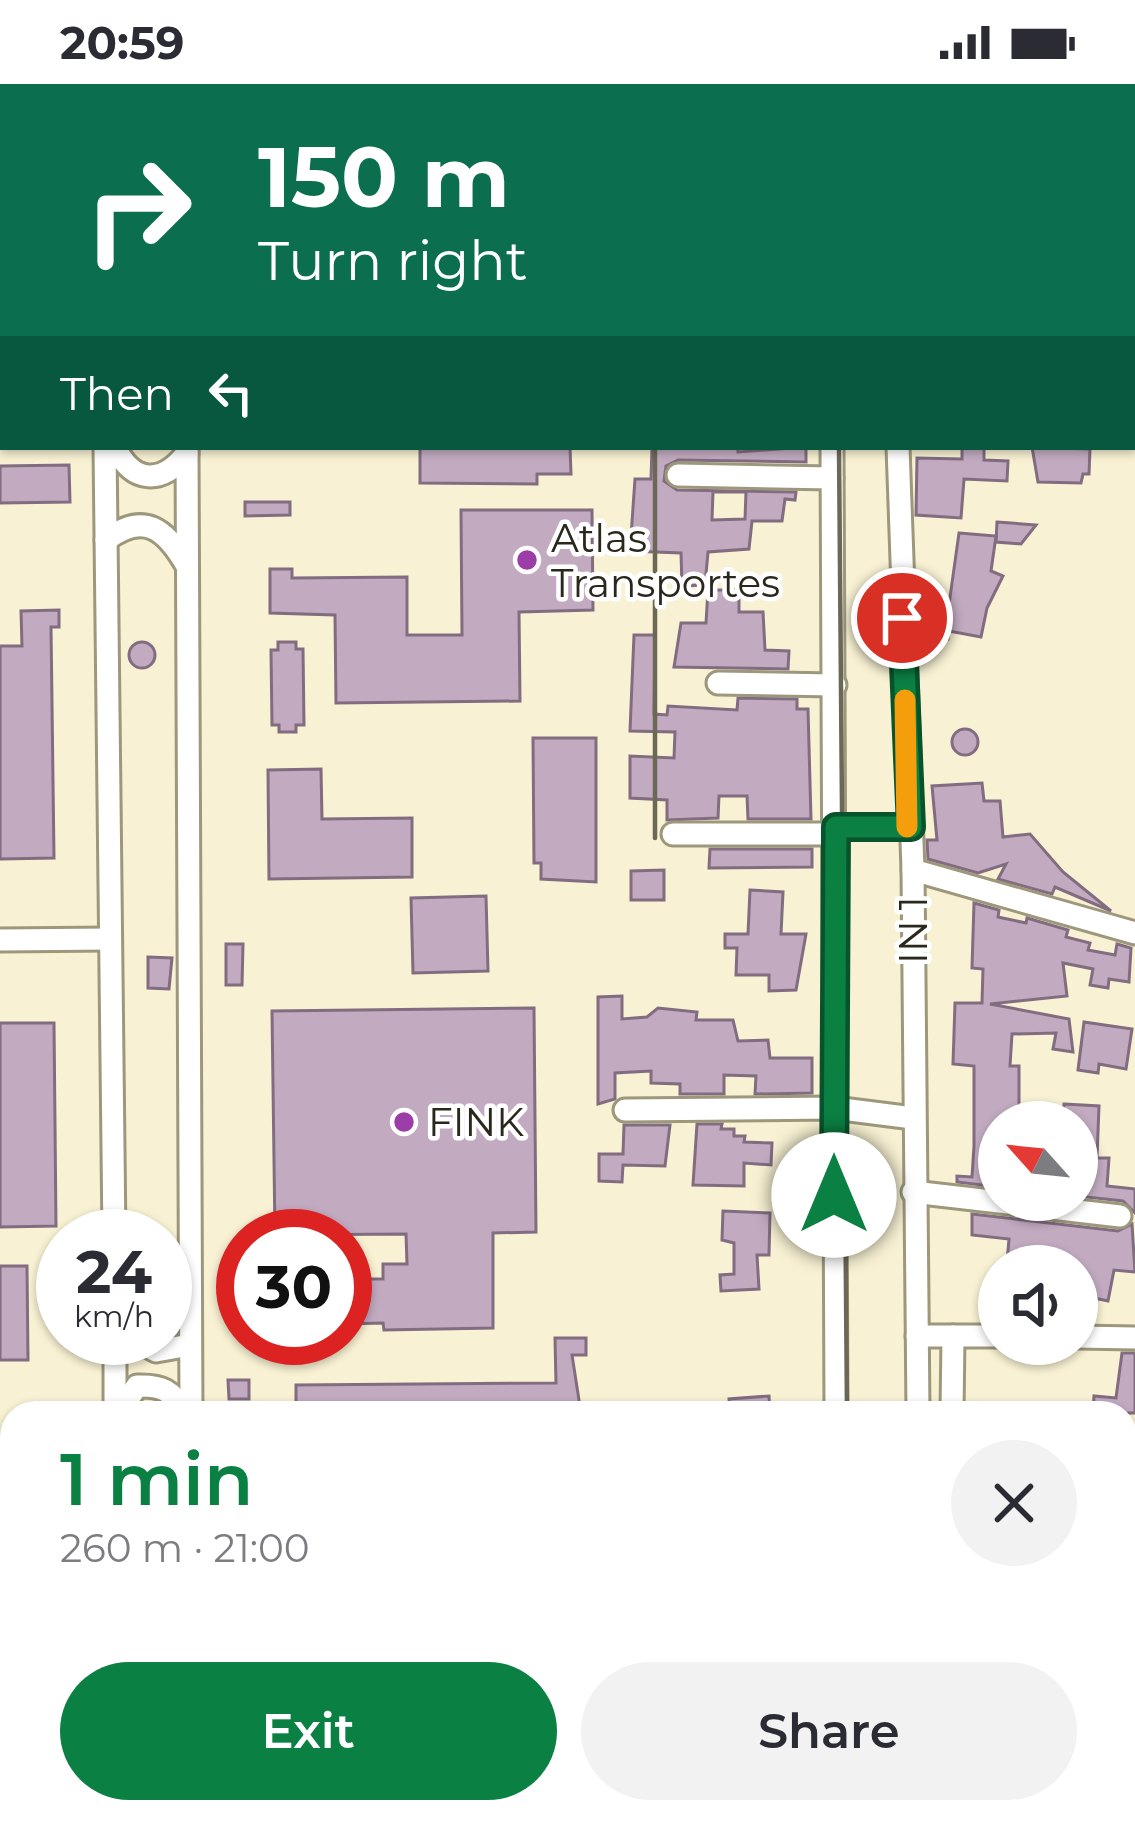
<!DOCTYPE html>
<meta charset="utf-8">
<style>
:root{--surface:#fff;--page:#f2f2f3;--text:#2b2b33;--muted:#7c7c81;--accent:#0b8043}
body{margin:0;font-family:Montserrat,sans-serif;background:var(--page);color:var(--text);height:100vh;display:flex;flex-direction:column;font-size:45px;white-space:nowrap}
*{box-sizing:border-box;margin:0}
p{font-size:39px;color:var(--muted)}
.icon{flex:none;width:66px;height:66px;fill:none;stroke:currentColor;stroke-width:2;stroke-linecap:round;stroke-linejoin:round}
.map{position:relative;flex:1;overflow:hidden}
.sheet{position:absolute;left:0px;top:1317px;width:1137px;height:423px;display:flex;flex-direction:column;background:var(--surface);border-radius:36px 36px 0 0;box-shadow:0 3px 9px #0004}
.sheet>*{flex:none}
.banner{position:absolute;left:0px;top:0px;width:1137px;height:366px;box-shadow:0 3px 9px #0004;background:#0b6e4f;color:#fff;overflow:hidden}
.needle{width:78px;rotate:297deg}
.fabs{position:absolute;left:978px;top:1017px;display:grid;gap:24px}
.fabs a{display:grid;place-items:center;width:120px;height:120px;border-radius:50%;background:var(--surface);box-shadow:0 3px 9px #0004;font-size:60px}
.speed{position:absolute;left:36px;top:1125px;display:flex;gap:24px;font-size:60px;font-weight:700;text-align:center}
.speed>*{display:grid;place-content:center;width:156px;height:156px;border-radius:50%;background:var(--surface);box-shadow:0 3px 9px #0004;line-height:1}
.speed small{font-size:30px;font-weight:400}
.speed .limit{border:18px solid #d22;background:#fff;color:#111}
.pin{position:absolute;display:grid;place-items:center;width:102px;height:102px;color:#fff;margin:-51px;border:6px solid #fff;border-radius:50%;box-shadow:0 3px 12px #0007}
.me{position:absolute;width:132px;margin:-66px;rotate:0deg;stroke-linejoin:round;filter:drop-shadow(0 0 9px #0008)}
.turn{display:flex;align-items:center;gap:42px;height:252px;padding:0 60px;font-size:54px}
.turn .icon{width:156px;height:156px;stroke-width:2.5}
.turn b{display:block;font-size:84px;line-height:102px}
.then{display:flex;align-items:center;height:114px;padding:0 60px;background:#0003;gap:24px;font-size:45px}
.round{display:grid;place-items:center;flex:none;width:126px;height:126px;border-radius:63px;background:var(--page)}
.summary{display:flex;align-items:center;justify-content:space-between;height:204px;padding:0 60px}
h1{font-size:72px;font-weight:600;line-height:90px;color:var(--accent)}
.cta{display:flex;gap:24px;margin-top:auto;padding:24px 60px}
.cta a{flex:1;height:138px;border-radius:72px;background:var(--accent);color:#fff;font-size:48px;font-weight:600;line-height:138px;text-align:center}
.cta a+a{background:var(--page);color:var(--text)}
.status{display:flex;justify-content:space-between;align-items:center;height:84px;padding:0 60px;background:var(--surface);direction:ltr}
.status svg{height:33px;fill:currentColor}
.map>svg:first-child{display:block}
</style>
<div class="status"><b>20:59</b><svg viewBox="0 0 49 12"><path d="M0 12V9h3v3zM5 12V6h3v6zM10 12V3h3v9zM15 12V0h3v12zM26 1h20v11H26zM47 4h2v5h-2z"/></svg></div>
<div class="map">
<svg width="1135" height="1738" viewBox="0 0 1135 1738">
<rect width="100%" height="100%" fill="#f8f1d3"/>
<g fill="#c2abc1" stroke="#816c80" stroke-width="3" fill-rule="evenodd">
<path d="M420,363H570L571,390H537V400L420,399Z"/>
<path d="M652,363H738V368L806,363V378L678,376L666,382L664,397L677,406L796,408L795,416L785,415L782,437H752L749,465L708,468L705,501L682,502L681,469L630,467L635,395H651ZM713,408H746L745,435L712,436Z"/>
<path d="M962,363H984V376L1008,377L1007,397L964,395L961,434L916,431L917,374L962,375Z"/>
<path d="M1032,363L1090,365L1089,390H1083L1081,399L1038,398Z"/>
<path d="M69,381L70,418L0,419V382Z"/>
<path d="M245,418H290V431L245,432Z"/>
<path d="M461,426H592L593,526L519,528L520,617L336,619L335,531L270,529V485H292V494L407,493V551H462Z"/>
<path d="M997,438L1036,441L1021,460L996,458Z"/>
<path d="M959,449L996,452L991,487L1003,492L987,524L981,553L949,547L948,555L920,552L919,540L946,542Z"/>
<path d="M708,506H739V528H763L765,566L789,567L788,585L674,583L681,539H706Z"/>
<path d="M59,526V543H51L54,774L0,775V562H22L21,527Z"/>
<path d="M634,551H655L654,630L667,631L668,622L737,626L738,614L797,615V625H808L811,735H748L747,712H719L718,734L667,736V716L630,714V672L674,674L675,648L630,647Z"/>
<circle cx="142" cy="571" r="13"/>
<path d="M278,558H296V565H303L304,641H296V648H279V641H272L271,566H278Z"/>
<circle cx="965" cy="658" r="13"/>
<path d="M533,654H596V798L541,795V779H534Z"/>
<path d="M321,685L322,735L412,734V793L269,795L268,686Z"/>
<path d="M982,699L984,717H1000L1003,753L1030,750L1063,788L1111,827L1055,803L1052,810L998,795L1006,780L978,789L928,775L927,756H937L932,702Z"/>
<path d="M710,765H812V783L709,784Z"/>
<path d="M664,786V816H631V787Z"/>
<path d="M750,806L783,808L781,850H806L796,906L769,907V891H736L737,864H725V850H748Z"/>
<path d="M486,812L488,887L413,889L411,814Z"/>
<path d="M974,819L999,826L998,833L1026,839L1027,834L1068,846L1066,853L1090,859L1088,866L1115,871L1117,860L1131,864L1129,898L1109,895L1108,904L1090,901L1093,885L1063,879L1067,912L990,920L1069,935L1073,968L1053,965L1056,949L1012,950L1010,982H1019V1025L1017,1038H999V1103L957,1098V1092L972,1093L974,1062V982L953,980L955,919H982L983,885L972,884Z"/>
<path d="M226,860H243L242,901H226Z"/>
<path d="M148,873L172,874L169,905L148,904Z"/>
<path d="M622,912V935L647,933L658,924L697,928L696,936H733L738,957L768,956L770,974H812V1009L755,1010L756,992L724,991V1010H680V1000L651,999V987L615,989V1015L598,1020V913Z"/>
<path d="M534,924L536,1148L493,1149V1244L384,1246L383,1239L345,1240V1195H383V1180H407L406,1150L275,1151L272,927Z"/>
<path d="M1084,938L1132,945L1126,985L1099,980L1098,989L1078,986Z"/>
<path d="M0,939H54L56,1142L0,1143Z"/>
<path d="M1064,1020L1099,1022L1097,1074H1109L1107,1102L1135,1105V1129L1123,1117L1077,1112L1081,1059L1077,1038H1063Z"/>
<path d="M697,1040H722L721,1045H734V1052H745L744,1058L772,1059L771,1081L744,1079V1102L693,1101Z"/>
<path d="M624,1041H670L665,1082L623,1081L622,1098L599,1097V1070H623Z"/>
<path d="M723,1127L770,1129L769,1171H757L759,1205L721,1207L720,1191L734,1190V1159L722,1156Z"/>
<path d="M972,1130L1118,1147L1132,1140L1135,1188L1114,1186L1108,1217L1094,1214L1092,1222L1077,1219V1182L1007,1178L1009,1155L972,1151Z"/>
<path d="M0,1182H27L28,1276H0Z"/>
<path d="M555,1254H586V1271H572L581,1329H296V1301L556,1299Z"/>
<path d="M1122,1269H1135V1329H1093L1094,1312L1116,1314Z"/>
<path d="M228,1296H249V1315H229Z"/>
<path d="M769,1312L770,1329H730L729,1315Z"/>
</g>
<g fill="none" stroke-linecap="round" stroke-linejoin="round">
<g stroke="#9d977b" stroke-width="27">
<g id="minor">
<path d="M100,0V3"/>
<path d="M181,0V3"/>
<path d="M859,3L860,0"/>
<path d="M930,3L931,0"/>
<path d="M105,363L114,1152"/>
<path d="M115,363C133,400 162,401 187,369"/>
<path d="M187,363L191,1329"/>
<path d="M832,363L836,1329"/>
<path d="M898,363L913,786L918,1329"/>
<path d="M678,391L832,394"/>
<path d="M106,456C144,427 166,445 187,482"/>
<path d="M718,599L835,601"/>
<path d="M836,743H911"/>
<path d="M673,750H836"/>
<path d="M913,786L1135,849"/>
<path d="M0,856L110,855"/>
<path d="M625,1026L834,1024L913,1034"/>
<path d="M913,1108L1120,1132"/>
<path d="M917,1252H999"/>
<path d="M1077,1253L1135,1254"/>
<path d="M115,1254V1329"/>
<path d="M132,1254L156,1267L190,1261"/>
<path d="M119,1329L137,1302C161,1301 173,1306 184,1329"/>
<path d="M952,1329L953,1252"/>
<path d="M1125,1510H1135"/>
<path d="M121,1728V1738"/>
<path d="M198,1728V1738"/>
<path d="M848,1728V1738"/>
<path d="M924,1728L925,1738"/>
</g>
</g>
<use href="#minor" stroke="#fff" stroke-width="21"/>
<g stroke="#6c6856" stroke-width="4.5">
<path d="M655,0V3"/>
<path d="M872,3V0"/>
<path d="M655,363V754"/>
<path d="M839,363L847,1329"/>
<path d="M860,1728L861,1738"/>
</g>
</g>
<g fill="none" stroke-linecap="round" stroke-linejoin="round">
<g stroke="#07532c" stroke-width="30">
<path id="route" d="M834,1111L836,743H911L902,534"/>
</g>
<use href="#route" stroke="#0b8043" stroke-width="21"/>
<path stroke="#f59e0b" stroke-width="21" d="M905,616L907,743"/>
</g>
<g fill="#9c3ea7" stroke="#fff" stroke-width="4.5">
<circle cx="527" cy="476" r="12"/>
<circle cx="404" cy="1038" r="12"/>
</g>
<g text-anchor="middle" stroke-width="9" stroke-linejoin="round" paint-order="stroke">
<g font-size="39" fill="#2a271c" stroke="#fff" text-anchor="start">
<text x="551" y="468">Atlas<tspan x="551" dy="45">Transportes</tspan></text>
<text x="428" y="1052">FINK</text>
</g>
<g font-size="39" fill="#2a271c" stroke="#fff">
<text transform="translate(913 846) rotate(-90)" y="14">IN 1</text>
</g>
</g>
</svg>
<div class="fabs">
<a><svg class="needle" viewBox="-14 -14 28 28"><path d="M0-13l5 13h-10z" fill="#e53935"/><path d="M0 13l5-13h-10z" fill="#7c7c81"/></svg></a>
<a><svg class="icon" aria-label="sound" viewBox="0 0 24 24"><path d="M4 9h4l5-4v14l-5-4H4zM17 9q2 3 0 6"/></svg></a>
</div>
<div class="speed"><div>24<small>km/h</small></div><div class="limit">30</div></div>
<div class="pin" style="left:902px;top:534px;background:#d93025"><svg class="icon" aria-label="arrive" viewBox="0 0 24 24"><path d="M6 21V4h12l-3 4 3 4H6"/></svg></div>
<svg class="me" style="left:834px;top:1111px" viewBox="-20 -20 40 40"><circle r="19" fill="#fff"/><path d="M0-13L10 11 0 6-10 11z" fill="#0b8043"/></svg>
<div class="banner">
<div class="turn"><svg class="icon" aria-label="right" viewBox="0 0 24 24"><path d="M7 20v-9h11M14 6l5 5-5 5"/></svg><div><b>150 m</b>Turn right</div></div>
<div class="then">Then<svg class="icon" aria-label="left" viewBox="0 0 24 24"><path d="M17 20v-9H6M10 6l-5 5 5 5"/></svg></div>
</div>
<section class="sheet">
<div class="summary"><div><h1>1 min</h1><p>260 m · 21:00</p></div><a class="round"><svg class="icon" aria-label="close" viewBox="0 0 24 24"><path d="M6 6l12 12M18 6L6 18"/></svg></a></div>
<div class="cta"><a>Exit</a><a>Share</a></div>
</section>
</div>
